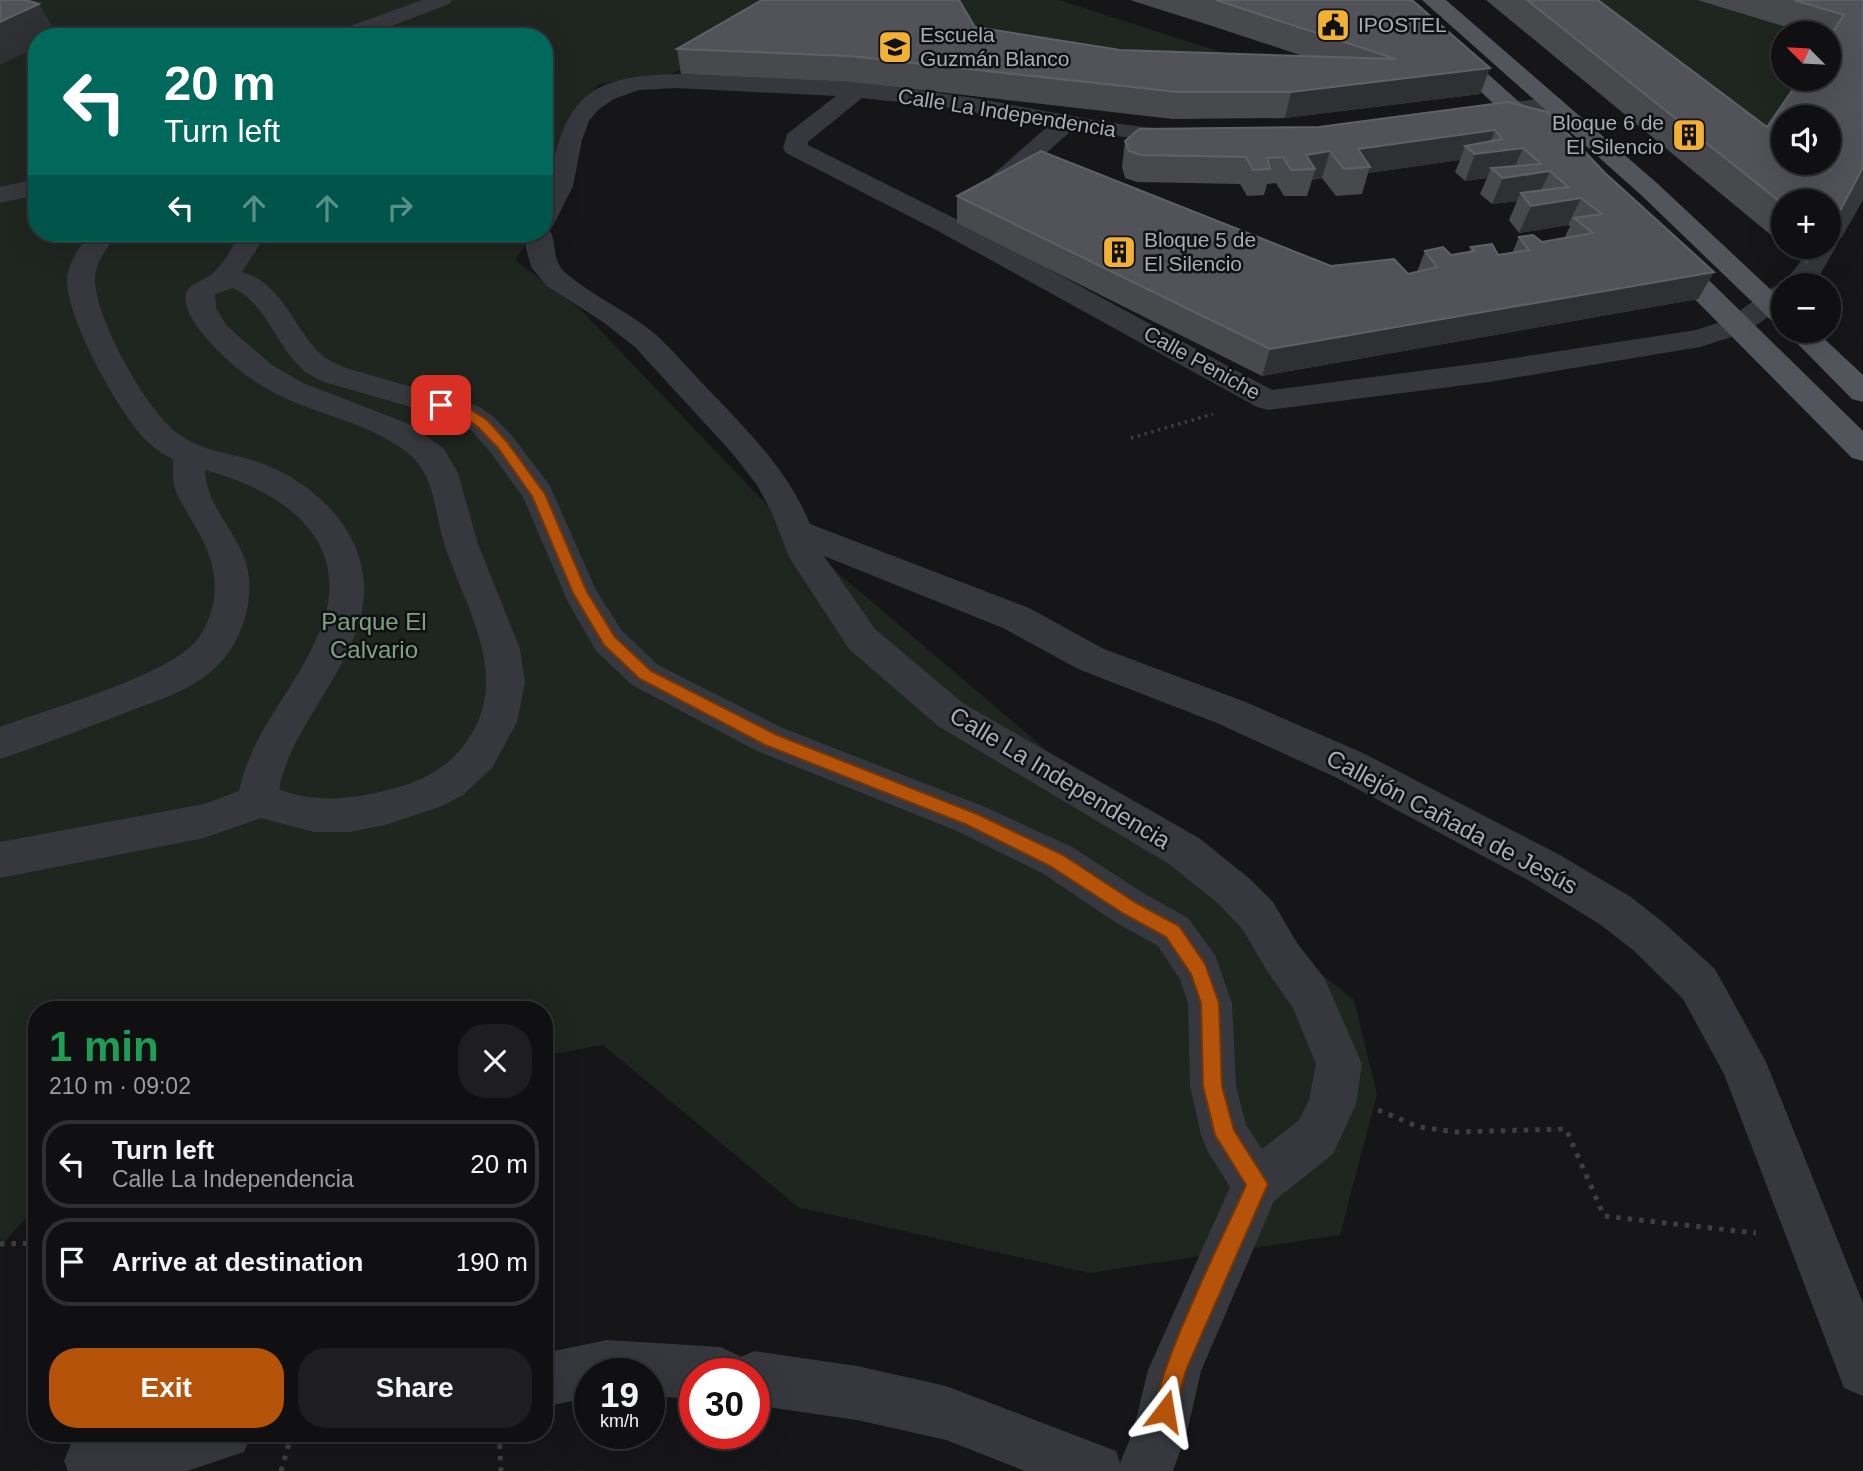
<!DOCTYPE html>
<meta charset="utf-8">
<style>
:root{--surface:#101012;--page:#1e1e20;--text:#f1f3f6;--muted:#9c9d9f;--line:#303032;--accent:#b45309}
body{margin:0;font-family:Helvetica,sans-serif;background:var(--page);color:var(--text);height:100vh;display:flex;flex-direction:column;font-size:26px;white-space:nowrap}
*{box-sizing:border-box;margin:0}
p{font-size:23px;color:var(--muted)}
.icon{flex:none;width:38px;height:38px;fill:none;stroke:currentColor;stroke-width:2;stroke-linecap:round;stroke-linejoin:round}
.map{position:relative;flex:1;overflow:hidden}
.drawer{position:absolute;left:28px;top:1001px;width:525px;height:441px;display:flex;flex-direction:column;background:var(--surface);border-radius:28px;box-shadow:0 7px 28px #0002,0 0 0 2px var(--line)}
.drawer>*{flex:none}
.banner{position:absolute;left:28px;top:28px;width:525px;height:214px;border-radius:28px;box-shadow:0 7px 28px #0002,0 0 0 2px var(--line);background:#00695c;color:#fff;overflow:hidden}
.needle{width:46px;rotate:294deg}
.buttons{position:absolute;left:1771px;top:21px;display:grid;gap:14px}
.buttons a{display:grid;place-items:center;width:70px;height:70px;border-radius:50%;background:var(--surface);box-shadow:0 7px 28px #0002,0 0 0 2px var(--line);font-size:35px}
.speed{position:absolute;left:574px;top:1358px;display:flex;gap:14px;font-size:35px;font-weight:700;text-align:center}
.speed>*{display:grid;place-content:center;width:91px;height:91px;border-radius:50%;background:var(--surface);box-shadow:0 7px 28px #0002,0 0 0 2px var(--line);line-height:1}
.speed small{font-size:18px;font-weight:400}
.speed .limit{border:10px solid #d22;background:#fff;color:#111}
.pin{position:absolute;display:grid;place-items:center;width:60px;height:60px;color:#fff;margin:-30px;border-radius:14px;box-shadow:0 4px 10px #0006}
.me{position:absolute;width:77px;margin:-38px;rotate:14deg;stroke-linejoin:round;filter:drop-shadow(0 0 5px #0008)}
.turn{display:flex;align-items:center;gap:24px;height:147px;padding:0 21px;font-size:32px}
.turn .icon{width:91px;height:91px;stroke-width:2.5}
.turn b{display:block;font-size:49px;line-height:60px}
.lanes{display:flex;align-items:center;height:66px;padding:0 21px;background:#0003;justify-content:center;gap:35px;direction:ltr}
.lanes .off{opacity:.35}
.round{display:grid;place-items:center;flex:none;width:74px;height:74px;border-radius:28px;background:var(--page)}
.summary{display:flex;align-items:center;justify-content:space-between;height:119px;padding:0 21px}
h1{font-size:42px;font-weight:700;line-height:52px;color:#1e9e55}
.primary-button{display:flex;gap:14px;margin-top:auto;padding:14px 21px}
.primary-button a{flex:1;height:80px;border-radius:28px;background:var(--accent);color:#fff;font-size:28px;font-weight:700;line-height:80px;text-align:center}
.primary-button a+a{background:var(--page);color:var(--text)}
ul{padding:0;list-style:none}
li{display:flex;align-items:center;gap:21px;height:88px;margin:0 14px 10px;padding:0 7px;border:4px solid var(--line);border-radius:28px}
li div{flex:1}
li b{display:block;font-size:26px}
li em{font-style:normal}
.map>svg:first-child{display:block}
</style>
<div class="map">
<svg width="1863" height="1471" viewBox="0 0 1863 1471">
<rect width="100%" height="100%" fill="#161618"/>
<g fill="#1e261f">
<path d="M0,0H838L783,8L672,74L599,84L566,124L544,215V37H37V233H533L515,260L579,308L805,545L1158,845L1354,1000L1377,1094L1340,1235L1089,1273L798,1207L603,1045L544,1056V1010H37V1206L0,1247Z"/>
<path d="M950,0H1059L1230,55L978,49Z"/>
<path d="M1555,0H1696L1805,33H1783V79H1802L1752,153Z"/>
</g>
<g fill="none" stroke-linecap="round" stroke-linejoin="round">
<path stroke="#3d3f44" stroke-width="3.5" stroke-dasharray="2.5 4.5" stroke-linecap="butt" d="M1131,438L1213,414"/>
<g stroke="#3d3f44" stroke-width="5" stroke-dasharray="4.5 7" stroke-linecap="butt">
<path d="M1378,1110L1419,1127L1456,1132L1566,1129L1604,1216L1756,1233"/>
<path d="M0,1244L37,1243"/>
<path d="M499,1433L501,1471"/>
<path d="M281,1471L292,1433"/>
</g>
<g fill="#37383d" fill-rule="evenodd">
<path d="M422,0H453L449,4L363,37H331L334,32Z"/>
<path d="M676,74L859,82L974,98L1105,122L1193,133L1196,138L1193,143L1184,145L1072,130L991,202L982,205L973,202L969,197L973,192L1048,126L944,107L862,98L808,142V145L958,220L1272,390L1489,362L1696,330L1727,320L1773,287C1788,283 1801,260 1810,247H1829V215L1854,173L1863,170V200L1842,237L1834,244L1836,247L1818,278L1809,285H1783V306L1747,332L1700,347L1489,382L1268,410L1257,407L940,232L786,153L783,148L787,134L836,96L676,88L639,90L614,99L599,109L589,121L582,140L573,186L553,226L547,227C559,239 549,260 567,274C594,297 628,311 655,334C674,351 690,371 707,388C747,430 788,470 810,524L1029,608L1104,649L1243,701L1363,753L1558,854L1631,897L1664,923L1715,969L1766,1062L1863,1303V1396L1844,1388L1724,1074L1683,999L1634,951L1601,925L1528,880L1335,777L1217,723L1078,669L1003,628L824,556L875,629L964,704L1199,838L1250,879L1273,902L1297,943L1325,979L1362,1064L1356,1104L1333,1154L1274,1201L1201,1371L1187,1432L1173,1471H1025L946,1440L857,1420L754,1405V1374H695V1399L649,1396V1374H590V1397L544,1407V1353L607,1340L721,1347L741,1357L754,1351L857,1366L946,1386L1116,1451L1120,1463L1133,1432L1148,1370L1230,1187L1208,1152L1201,1135L1190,1086L1188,1003L1180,979L1158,946L1115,922L1042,873L957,831L757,751L632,685L596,651L568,602L523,497L491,453L472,431L456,420L324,382C316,378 307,374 301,368C275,344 266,303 233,288L215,294L216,308L227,326L272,365L303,383L409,424L444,449L458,473L478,544L520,649L525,683L517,722L492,768L463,795L442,806L385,825L350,832H314L261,818L204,838L0,878V842L204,804L239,791C253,728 294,692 318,635C359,543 284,491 205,470C206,508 241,534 248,571C254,605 240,645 215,668C191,691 155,701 125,713C83,729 42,745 0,759V727C48,709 165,677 196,641C212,622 218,593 213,570C208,541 188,518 176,492L173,480V459C165,455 157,451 150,444C120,417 68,321 67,281C67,263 80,246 91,233H118C108,247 95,261 95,280C95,318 148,414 180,435C202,451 230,453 255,461C305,477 356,520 363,575C374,652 294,715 279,789C316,805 361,798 399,787C426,779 451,765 467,741C512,677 466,610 445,546C434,513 436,473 405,451C374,427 334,418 299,404C268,392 239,373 216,349C206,338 193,324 188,310C178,282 201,285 214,272C225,262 233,245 241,233H267L242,272C283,283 293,329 321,354C328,361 337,364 346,368L478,406L494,417L513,437L550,486L596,590L622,631L658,665L785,729L985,807L1072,847L1145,894L1188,918L1215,955L1232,1003L1236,1086L1246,1125L1262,1149L1299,1120L1309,1100L1316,1064L1293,1008L1267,971L1243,930L1220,905L1169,864L938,726L849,649L789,557L772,513L757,485L732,453L635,347L603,322L547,286L531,267L526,248V233H544C544,221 542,207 544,195C546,187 550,178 552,169C568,91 598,76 676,74Z"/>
<path d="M1553,97L1561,99L1565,104L1561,109L1474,121L1466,119L1462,114L1466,109L1474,107Z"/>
<path d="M37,179V195L0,203V187Z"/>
<path d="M92,1433H252L244,1452L187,1471H68L64,1461L72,1441Z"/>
</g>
<g fill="#53555c" fill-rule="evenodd">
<path d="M1382,0H1405L1553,132L1556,137L1553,142L1544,144L1535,142Z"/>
<path d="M1422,0H1446L1658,184L1783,301V325L1773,322L1640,194Z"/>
<path d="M1666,246L1676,248L1863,431V461L1852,458L1656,260L1652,254L1656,248Z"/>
<path d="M1785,331H1816L1863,375V402L1852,399Z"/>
</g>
</g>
<g fill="#47494d">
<path d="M1130,0H1412L1490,68L1480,94L1285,118L1173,119L852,82L681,74L677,49L975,27L1120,50L1303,56L1212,26Z"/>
<path d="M1486,0H1598L1767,127L1829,79V33H1806L1697,0H1863L1783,201V245Z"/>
<path d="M1508,102L1605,173L1714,272L1698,299L1262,376L957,223V196L1331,266L1408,274L1417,272L1425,251L1451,255L1469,252L1471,247L1498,255L1512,253L1519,237L1542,242L1564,239L1570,226L1568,225L1519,233L1509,220L1517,201L1492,204L1480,194L1487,178L1465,181L1455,172L1460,160L1368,173L1362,194L1336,196L1322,178L1312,180L1307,196H1284L1276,183L1267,184L1264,195L1247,196L1240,184L1137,182L1125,178L1122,167L1125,141L1319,127Z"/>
<path d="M1786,247H1819L1807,264Z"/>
</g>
<g fill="#2f3033">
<path d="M39,4L58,36L37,37V47L0,65V22Z"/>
<path d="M1490,68L1480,94L1285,118L1291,92Z"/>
<path d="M1495,130L1486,153L1523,148L1512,174L1491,168L1487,178L1465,181L1475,154L1465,146L1460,160L1368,173L1370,167L1358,149Z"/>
<path d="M1330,151L1322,178L1312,180L1315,169L1306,155Z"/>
<path d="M1550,171L1538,197L1521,193L1517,201L1492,204L1503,178Z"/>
<path d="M1581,198L1568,225L1519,233L1531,206Z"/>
<path d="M1714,272L1698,299L1262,376L1270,349Z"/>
</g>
<g fill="#525359" stroke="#5f6168" stroke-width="2" fill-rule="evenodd">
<path d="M0,0H26L39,4L0,22Z"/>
<path d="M762,0H959L975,27L1120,50L1396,59L1216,0H1412L1490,68L1291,92H1178L850,56L677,49Z"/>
<path d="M1527,0H1598L1767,127L1800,79H1829V37L1844,15L1794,0H1863V167L1829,232V201H1783V204ZM1783,117H1829V163H1783Z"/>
<path d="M1508,102L1547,112L1605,173L1714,272L1270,349L957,196L1041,151L1331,266L1394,259L1408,274L1437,267L1425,251L1443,247L1451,255L1475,251L1471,247L1492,244L1498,255L1529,250L1519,237L1533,235L1542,242L1593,233L1574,218L1602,214L1581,198L1531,206L1521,193L1568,187L1550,171L1503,178L1491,168L1541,164L1523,148L1475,154L1465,146L1502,139L1495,130L1358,149L1370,167L1344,169L1330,151L1306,155L1315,169L1291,170L1283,157L1267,158L1270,169L1253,170L1246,157L1141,155L1129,151L1125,141L1139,129L1319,127Z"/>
</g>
<path fill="#b45309" stroke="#753606" stroke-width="2" d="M441,400L471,410L487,420L507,442L545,494L587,592L615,637L651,671L777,735L977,814L1063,855L1136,903L1179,926L1205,964L1219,1003L1222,1086L1234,1130L1268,1184L1186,1370L1173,1419L1165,1423L1157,1419C1145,1390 1230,1223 1246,1185L1215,1135L1203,1086L1201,1003L1191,974L1166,937L1124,914L1050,866L965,824L765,745L640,679L604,645L573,593L532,496L498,448L478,427L462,416L437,408L435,405Z"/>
<defs>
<g id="civic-square" transform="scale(1.75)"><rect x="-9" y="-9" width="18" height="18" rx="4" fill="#f2b134" stroke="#111113"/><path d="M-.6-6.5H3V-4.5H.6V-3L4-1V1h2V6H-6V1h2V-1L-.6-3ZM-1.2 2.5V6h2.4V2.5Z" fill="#111"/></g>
<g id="school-square" transform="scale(1.75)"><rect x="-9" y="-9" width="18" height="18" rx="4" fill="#f2b134" stroke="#111113"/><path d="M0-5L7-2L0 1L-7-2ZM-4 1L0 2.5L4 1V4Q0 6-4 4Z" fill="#111"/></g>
<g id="building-square" transform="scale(1.75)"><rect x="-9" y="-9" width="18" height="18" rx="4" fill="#f2b134" stroke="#111113"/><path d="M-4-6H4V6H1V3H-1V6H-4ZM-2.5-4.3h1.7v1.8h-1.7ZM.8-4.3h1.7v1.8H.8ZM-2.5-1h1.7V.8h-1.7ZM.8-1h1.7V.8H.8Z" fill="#111"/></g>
</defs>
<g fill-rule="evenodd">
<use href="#civic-square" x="1333" y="25"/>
<use href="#school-square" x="895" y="47"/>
<use href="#building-square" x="1689" y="135"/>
<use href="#building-square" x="1119" y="252"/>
</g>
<g text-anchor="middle" stroke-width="5" stroke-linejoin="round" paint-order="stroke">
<g font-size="21" fill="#a8adb8" stroke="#111113" text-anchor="start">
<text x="1358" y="32">IPOSTEL</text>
<text x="920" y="42">Escuela<tspan x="920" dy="24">Guzmán Blanco</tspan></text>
<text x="1664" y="130" text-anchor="end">Bloque 6 de<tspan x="1664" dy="24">El Silencio</tspan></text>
<text x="1144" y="247">Bloque 5 de<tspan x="1144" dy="24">El Silencio</tspan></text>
</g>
<g font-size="21" fill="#a8adb8" stroke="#111113">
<text transform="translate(1007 113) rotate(9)" y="7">Calle La Independencia</text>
<text transform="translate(1202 363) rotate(29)" y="7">Calle Peniche</text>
</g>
<g font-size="24" fill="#7fa381" stroke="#111113">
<text x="374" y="630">Parque El<tspan x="374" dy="28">Calvario</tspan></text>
</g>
<g font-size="24" fill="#a8adb8" stroke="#111113">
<text transform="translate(1060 778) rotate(31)" y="8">Calle La Independencia</text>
<text transform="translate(1452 822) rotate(28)" y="8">Callejón Cañada de Jesús</text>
</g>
</g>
</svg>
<div class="buttons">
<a><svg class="needle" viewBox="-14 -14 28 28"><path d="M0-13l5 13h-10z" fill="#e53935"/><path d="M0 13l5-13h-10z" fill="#9c9d9f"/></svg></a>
<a><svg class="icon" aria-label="sound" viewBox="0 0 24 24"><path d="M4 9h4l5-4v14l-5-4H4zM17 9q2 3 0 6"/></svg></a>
<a>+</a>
<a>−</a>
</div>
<div class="speed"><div>19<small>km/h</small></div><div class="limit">30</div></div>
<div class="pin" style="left:441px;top:405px;background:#d93025"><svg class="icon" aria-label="arrive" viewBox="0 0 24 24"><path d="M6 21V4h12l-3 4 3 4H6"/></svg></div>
<svg class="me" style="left:1165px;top:1411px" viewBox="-20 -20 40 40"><path d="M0-17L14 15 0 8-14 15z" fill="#b45309" stroke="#fff" stroke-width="4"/></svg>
<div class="banner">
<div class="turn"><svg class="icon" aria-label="left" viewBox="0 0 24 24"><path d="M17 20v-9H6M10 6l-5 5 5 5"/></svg><div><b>20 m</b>Turn left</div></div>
<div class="lanes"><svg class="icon" aria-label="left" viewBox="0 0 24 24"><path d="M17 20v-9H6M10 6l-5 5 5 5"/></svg><svg class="icon off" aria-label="ahead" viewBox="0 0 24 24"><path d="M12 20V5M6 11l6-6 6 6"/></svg><svg class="icon off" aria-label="ahead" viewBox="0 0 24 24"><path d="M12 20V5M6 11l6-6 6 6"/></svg><svg class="icon off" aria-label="right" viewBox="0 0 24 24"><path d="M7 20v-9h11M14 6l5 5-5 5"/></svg></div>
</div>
<section class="drawer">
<div class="summary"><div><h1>1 min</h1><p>210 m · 09:02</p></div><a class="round"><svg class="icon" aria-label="close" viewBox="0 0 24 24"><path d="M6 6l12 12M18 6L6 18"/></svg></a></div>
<ul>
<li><svg class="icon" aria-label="left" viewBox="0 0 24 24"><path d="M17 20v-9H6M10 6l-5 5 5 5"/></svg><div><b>Turn left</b><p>Calle La Independencia</p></div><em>20 m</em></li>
<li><svg class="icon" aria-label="arrive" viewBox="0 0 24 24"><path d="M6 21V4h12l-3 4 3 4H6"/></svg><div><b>Arrive at destination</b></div><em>190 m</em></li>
</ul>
<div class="primary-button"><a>Exit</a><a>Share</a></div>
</section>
</div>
